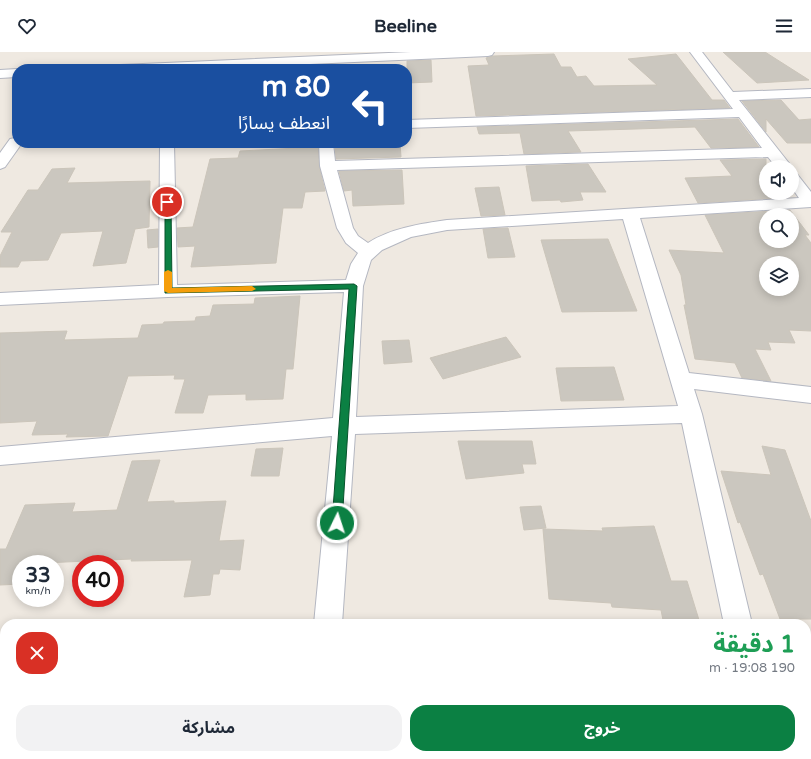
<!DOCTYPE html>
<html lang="ar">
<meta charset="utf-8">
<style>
:root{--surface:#fff;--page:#f2f2f3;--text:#1f2937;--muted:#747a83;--accent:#0b8043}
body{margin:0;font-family:"Varela Round","Noto Sans Arabic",sans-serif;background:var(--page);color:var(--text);direction:rtl;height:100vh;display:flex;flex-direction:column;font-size:15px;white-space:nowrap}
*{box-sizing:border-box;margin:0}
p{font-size:13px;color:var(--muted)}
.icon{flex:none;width:22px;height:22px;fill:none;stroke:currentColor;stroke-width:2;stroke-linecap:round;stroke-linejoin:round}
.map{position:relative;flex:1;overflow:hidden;direction:ltr}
.sheet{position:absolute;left:0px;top:567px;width:811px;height:140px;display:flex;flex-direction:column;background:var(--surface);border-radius:16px 16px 0 0;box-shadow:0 2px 10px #0003;direction:rtl}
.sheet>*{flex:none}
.banner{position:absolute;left:12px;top:12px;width:400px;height:84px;border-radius:16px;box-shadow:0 2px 10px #0003;direction:rtl;background:#1a4fa0;color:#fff;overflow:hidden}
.tools{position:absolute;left:759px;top:108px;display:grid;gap:8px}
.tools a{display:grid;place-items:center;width:40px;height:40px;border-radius:50%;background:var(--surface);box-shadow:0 2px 10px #0003;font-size:20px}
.speed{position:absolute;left:12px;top:503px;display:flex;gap:8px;font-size:20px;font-weight:700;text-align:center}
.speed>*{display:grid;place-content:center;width:52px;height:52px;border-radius:50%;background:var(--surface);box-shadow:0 2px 10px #0003;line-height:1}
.speed small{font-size:10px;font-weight:400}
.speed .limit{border:6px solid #d22;background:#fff;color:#111}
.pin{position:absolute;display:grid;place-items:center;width:34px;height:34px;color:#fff;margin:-17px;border:2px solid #fff;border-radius:50%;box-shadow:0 1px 4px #0007}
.me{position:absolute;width:44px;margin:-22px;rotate:4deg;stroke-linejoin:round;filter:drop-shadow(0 0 3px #0008)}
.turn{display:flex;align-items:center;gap:14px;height:84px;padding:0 16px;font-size:18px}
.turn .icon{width:52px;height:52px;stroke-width:2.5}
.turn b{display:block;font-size:28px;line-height:34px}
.round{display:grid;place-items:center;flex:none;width:42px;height:42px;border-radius:16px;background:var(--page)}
.overview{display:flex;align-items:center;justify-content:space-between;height:68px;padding:0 16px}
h1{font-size:24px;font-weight:700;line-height:30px;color:#1e9e55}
.primary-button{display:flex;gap:8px;margin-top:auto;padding:8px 16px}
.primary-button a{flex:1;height:46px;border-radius:16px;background:var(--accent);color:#fff;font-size:16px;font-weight:700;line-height:46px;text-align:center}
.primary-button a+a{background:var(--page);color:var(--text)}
header{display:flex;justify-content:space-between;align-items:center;height:52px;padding:0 16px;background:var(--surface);font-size:18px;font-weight:700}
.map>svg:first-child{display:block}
</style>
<header><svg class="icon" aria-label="menu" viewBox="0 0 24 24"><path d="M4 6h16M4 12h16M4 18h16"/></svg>Beeline<svg class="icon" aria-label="heart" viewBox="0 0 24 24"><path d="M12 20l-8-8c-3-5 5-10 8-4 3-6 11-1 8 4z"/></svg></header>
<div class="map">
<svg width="811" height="707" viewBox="0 0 811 707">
<rect width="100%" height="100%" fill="#efe9e1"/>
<g fill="#cbc7bf" stroke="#cbc5ba" fill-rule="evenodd">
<path d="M723,0H765L809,28L757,31Z"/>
<path d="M554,2L561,15H571L577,25L586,24L594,34L657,33L628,7L676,2L712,48H724L730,56L476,64L468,14L489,13L486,6L493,4Z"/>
<path d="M431,8L432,30L407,31V9Z"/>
<path d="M781,48L799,68L811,67V91H787L766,67V80L742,49Z"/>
<path d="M738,67L759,95L711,96L695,75L636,77L568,79L581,100L524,102L520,81L479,82L477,75Z"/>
<path d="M335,91H400L401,105L336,107Z"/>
<path d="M318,95L319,114L325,139L305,140L302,156H283L276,211L191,215L195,194L178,195L177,176L193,175L210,107L238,106L240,99Z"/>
<path d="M766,107V141H777L780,146L698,151L685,126L732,124L720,108Z"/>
<path d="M588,112L606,140H580L583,148L561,150L560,148L532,149L526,114Z"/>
<path d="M75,116L67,131L150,129L149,175L135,177L126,211L93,214L103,179L61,181L48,208L21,209L18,215H0V204L12,180H1L28,138H38L52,117Z"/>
<path d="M402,118L404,152L353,154L352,138L344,139L339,119Z"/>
<path d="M499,135L505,163L481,164L475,136Z"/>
<path d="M790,158L809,183H805L811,191V279L789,278L795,291L768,290L771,298L755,297L771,329L742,326L735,311L695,307L684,253H686L681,223L669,198L724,201L705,163ZM766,163H792V189H766ZM766,211H792V237H766Z"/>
<path d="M508,176L515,205L488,206L483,177Z"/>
<path d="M158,177V195L148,196L147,178Z"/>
<path d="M608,187L637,259L562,260L541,188Z"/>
<path d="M300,244L293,317H286L283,347L246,348V342L208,343L203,361H175L185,327H174L175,323L128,324L108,384L66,385L68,382L32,383L37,369L0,371V281L67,279L64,288L138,286L142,273L163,272L164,270L195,269L196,265L210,264L213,253L254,252L255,246Z"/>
<path d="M506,285L521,305L443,327L430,306Z"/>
<path d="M409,288L412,310L384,312L382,289Z"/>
<path d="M614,315L624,348L561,349L556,316Z"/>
<path d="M458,389H532L536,412H522L524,421L466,427Z"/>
<path d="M762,394L785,398L811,469V567H780L763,522L760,523L740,470L738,471L721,419L771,423Z"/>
<path d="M283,396L279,424H251L256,397Z"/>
<path d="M160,408L147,450L174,449V451L226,449L219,489L244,488L240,518L220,517L219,522H213L210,543L184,545L192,508L131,509L132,507L21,512V532L0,533V497H6L25,453L75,451L72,460L117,458L132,409Z"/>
<path d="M541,454L546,476L524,478L520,455Z"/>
<path d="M654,474L671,529H687L699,568H663L661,558L612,555L611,551L549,547L543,477L603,479L602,476Z"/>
</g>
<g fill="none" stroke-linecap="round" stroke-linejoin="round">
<g stroke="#b4b7c1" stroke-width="2">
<g id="minor">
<path d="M411,0H494L492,3L488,4L199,17H114L116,14L120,13Z"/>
<path d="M690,0H702L733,40L811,37V45L739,48L792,115H776L768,105L337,118L353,176L358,184L368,191C391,176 420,172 447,168L799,146L792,136V120L797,122L811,140V155L640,166L689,321L811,335V351L694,337L702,362L752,572H724L682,371L355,382L342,572H314L332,384L0,413V395L333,366L344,240L168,245L0,253V241L159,233L160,91H174L177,233L346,228L351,212L358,201L346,191L337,176L320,114L319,91H333L335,109L762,96L739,65L407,76V68L733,57ZM623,167L678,354L356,365L363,234L371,208L382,198L411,185L447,178Z"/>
<path d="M17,17V25L0,26V18Z"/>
<path d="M15,86H17V91H22L5,115L0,117V101L10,87Z"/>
<path d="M806,614L811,615V645L806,644Z"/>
<rect x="295" y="702" width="32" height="5"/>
<path d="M756,702H788L789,707H757Z"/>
</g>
</g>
<use href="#minor" fill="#fff" fill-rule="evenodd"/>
</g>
<path fill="#0b8043" stroke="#07532c" d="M165,149L171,150L172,236L354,232L357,234L342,471L341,474L337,476L333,474L332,471L349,237L165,241Z"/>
<path fill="#f59e0b" d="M168,218L172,220V236L252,234L256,237L252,239L168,241L164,239V220Z"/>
</svg>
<div class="tools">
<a><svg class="icon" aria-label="sound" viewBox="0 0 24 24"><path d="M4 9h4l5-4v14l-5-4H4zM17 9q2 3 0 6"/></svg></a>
<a><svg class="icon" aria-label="search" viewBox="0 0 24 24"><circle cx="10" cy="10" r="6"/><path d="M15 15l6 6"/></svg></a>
<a><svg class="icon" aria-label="layers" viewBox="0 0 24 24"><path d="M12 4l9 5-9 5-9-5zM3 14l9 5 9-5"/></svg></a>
</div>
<div class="speed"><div>33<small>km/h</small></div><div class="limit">40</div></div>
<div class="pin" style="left:167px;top:150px;background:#d93025"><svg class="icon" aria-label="arrive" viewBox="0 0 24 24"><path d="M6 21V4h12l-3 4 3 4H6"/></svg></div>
<svg class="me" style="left:337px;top:471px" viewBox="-20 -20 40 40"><circle r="17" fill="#0b8043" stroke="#fff" stroke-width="3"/><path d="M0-11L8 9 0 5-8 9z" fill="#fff"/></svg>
<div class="banner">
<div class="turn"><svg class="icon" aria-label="left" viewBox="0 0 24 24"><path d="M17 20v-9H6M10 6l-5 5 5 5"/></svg><div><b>80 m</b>انعطف يسارًا</div></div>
</div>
<section class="sheet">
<div class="overview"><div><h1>1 دقيقة</h1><p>190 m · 19:08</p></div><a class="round" style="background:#d93025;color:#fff"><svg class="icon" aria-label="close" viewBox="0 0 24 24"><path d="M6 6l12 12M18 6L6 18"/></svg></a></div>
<div class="primary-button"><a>خروج</a><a>مشاركة</a></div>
</section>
</div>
